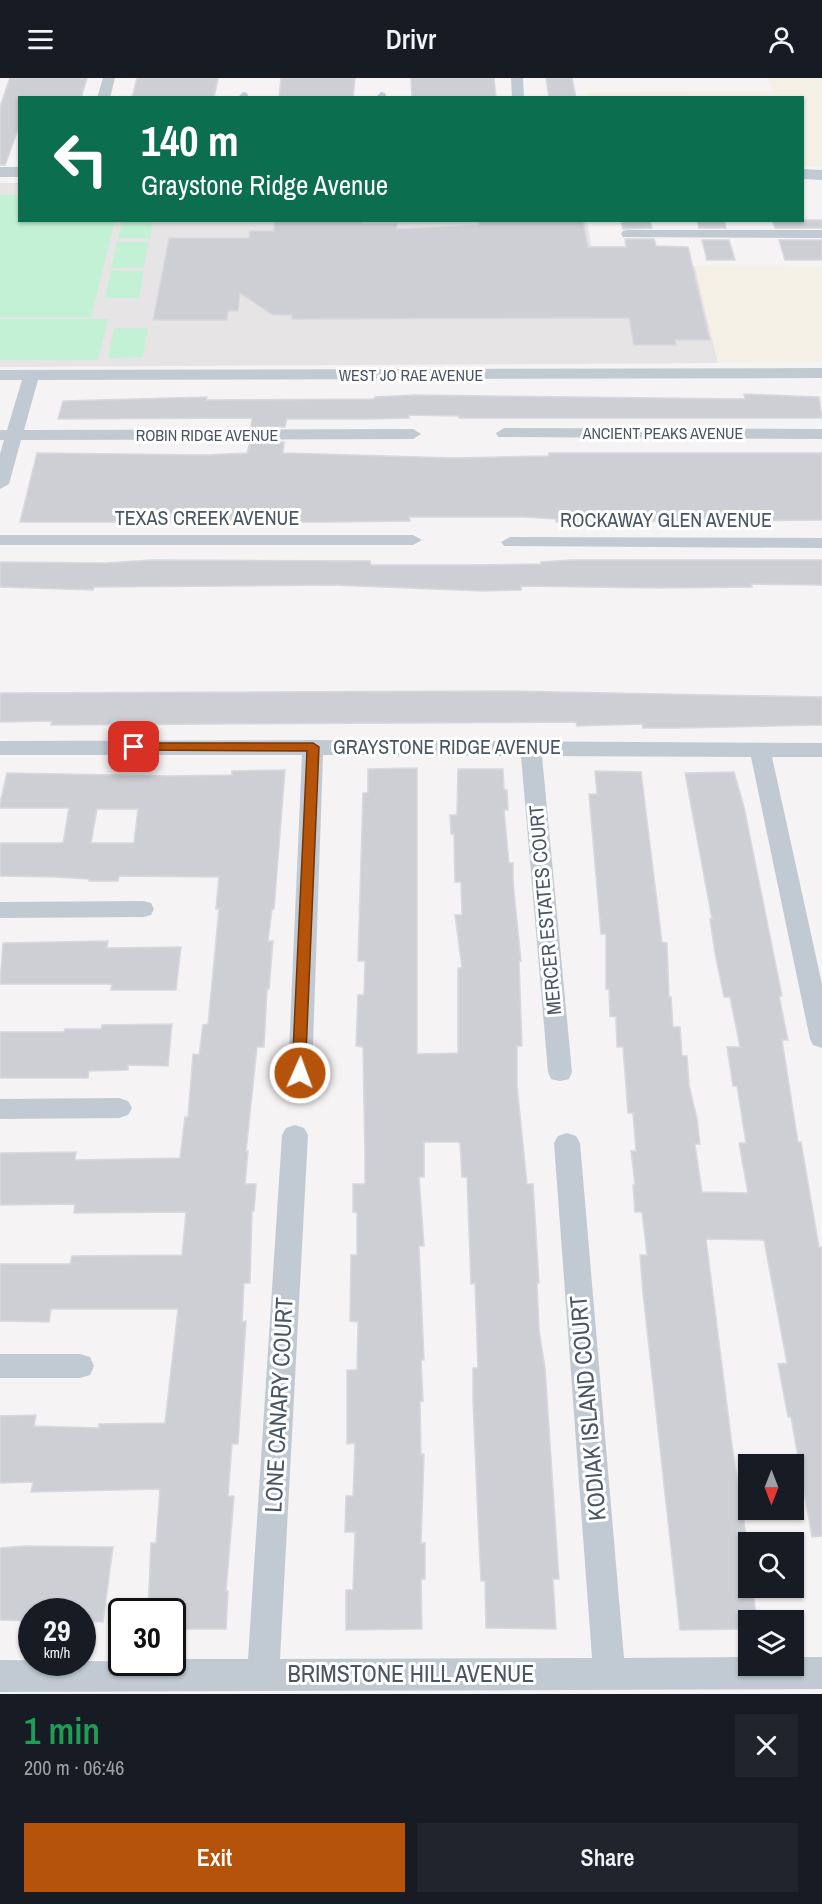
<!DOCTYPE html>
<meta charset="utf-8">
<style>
:root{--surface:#171b24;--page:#20242c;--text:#f1f3f6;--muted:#9ea1a6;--accent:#b45309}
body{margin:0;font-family:"Archivo Narrow",sans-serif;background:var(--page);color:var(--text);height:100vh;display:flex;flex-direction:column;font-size:22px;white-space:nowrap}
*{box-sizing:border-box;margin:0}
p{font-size:20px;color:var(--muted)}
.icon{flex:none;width:33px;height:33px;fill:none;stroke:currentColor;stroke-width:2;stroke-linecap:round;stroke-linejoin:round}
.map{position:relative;height:1616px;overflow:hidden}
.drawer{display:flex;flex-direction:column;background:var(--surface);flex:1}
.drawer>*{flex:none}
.top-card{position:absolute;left:18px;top:18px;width:786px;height:126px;border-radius:0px;box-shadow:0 2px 4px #0004;background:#0b6e4f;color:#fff;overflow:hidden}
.needle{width:39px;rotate:180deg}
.controls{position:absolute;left:738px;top:1376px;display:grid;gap:12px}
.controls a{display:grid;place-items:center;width:66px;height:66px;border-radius:0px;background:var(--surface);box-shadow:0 2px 4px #0004;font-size:30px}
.speed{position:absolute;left:18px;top:1520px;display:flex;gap:12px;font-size:30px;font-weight:700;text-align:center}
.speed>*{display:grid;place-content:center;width:78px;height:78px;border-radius:50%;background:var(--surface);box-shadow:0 2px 4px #0004;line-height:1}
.speed small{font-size:15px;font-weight:400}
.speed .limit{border:3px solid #111;border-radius:9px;background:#fff;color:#111}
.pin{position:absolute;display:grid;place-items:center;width:51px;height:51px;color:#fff;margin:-26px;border-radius:12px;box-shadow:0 3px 9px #0006}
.me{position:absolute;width:66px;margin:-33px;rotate:2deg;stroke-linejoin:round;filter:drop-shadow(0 0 4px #0008)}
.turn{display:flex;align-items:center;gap:21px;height:126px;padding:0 24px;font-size:27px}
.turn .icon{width:78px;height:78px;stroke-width:2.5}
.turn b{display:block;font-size:42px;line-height:51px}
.round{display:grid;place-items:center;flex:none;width:63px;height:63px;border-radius:0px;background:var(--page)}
.overview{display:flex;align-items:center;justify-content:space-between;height:102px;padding:0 24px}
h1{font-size:36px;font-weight:600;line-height:45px;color:#1e9e55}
.cta{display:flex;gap:12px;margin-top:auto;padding:12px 24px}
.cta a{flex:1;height:69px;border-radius:0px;background:var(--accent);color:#fff;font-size:24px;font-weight:600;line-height:69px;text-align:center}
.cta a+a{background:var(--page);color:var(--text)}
header{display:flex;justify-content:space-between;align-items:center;height:78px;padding:0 24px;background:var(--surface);font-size:27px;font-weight:600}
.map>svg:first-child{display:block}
</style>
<header><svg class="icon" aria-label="menu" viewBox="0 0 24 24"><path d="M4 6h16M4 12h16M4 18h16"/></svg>Drivr<svg class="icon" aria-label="person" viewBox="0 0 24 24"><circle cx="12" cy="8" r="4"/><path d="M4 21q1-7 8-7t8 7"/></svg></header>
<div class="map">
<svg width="822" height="1616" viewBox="0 0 822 1616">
<rect width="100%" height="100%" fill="#f5f3f3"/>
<path fill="#e6e4e5" d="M0,105H19L20,142L587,143L595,189L695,188L718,285L0,289Z"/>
<g fill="#c3f1d5">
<path d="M0,117H19L20,142L115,143L91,239H0Z"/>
<path d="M122,143H153L150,160H118Z"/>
<path d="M117,164H149L144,189L111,190Z"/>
<path d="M111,193H144L139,220H105Z"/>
<path d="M0,241H108L98,282H0Z"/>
<path d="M114,250H148L143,279L108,280Z"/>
</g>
<g fill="#f5f0e5">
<path d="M768,0H822V88H803L802,20H588L587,14L773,13Z"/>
<path d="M695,188L822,189V284L718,285Z"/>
</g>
<g fill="#cdcfd5" stroke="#d7d9de" stroke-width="1.5" fill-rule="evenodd">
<path d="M10,0H87L81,20H20V46L5,87H0V29Z"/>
<path d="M137,0H218L214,20H132Z"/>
<path d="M281,0H355L353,20H279Z"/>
<path d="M411,0H494L496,20H412Z"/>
<path d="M546,0H572L576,20H549Z"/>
<path d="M287,142H363V145H397V151L479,147L478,142H583L588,169H626L625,161H654L656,168L688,169L710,262H675L676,267H634L629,240L292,241V237H273L240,215L238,233H228L227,242H153L169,160H249L250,153H274V144Z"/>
<path d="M621,142H650L652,150L623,151Z"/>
<path d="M697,142H724L726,150H699Z"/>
<path d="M772,142H822V150H775Z"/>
<path d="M702,162H729L735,182H707Z"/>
<path d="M779,162H822V182H785Z"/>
<path d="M744,316L819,319L822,340H459V338L409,337V340L368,341H287L285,349H251L252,340L58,341L63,323L207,319L206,322L374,321L375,319L415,317L745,321Z"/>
<path d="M250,364H284L283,375L455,380L549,378V375H822V442L556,444V441L524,439H409L410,443L328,444H20L37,375L205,377L247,375Z"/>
<path d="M152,482L370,483L371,487H464L541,486V484L571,482H822V507L751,506L752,509L659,510L521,508V512L483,513L332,507L94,509L93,512L0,509V484L106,485Z"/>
<path d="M502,613L822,619V647L677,650H643L642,646L577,648L576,644L51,647L52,643L0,644V615Z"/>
<path d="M417,690V976L458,975V890H462L455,837H462L461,804H455L454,756H451L450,737H457L458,691H503L504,712H507L508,732H504L509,785H513V804L521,883H519L522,968H517V1008L527,1106H533L539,1205H537L539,1252L545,1290L559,1501H553L556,1551L486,1550L485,1503H481L479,1464L473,1323V1290H478L475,1205L471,1206L467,1099H462L460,1065L457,1064H424V1099H419L424,1168H419L424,1282H421L423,1323H420L421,1376H424L421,1465H425V1501H421L422,1551L346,1552V1512H353L355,1454H345L346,1418H353L355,1365L347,1366V1292H357L358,1244L350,1243L351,1177H357V1134H353V1106H365V1081L363,969L356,968L358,917H364L365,883H358L363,715H368V691Z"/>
<path d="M285,692L274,831H272L268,863H273L269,911H267L264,969H257L246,1073H248L245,1106H256L254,1133H252L250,1205H244L242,1244L246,1243L238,1366H232L228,1418H234L226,1513H228L226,1551H172V1533H148L151,1465H156L160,1411L31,1414L33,1404L0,1405V1338L36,1337L34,1348L99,1350V1346L165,1345L178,1231H51L49,1244L0,1243V1186H70L72,1178L182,1177L186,1134L74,1135L75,1126L0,1127V1075L76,1074L75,1082L180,1080L185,1039H188L193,976L199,977L203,947L208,946L219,831H216L219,799L119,798L118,803H89V801L55,799L0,798V765H63L69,730H0V725L7,695L169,698L232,697V693ZM97,731H138L134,765H91Z"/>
<path d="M595,693L641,694L662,864L667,865L669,919H671L673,949H680L682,978H687L689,1007L697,1041L700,1066H695L702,1114L748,1115L739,1065H746L737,1008H733L727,969H740L730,919H724L715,875L710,841H712L685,695L734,694L744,729L782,918H779L788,962H782L798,1064H801L819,1169H822V1458L812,1459L791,1339H788L778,1286L787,1285L764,1162L706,1161L732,1367L748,1470V1509H752L757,1542H748V1551L680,1552L643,1215L640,1177H647L642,1134H635L633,1107H635L631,1073H636L633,1035H628L623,969H617L616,939L610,938L609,911H606V856H601L589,716H597Z"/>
<path d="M108,863L107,870L181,869L176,912H111L112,906H0L3,865Z"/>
<path d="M172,946L168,988L128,987V992L89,993L88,1000H0V954H64L65,951H101L102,947Z"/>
<path d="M24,1468L113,1469L103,1544L82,1543V1533H32V1543L0,1542V1470Z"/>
</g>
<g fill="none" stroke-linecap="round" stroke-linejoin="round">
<g fill="#c1cad2" fill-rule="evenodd">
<path d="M103,0H115L110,20H97Z"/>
<path d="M511,0H523L524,20H512Z"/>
<path d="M243,14L247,15L249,20H237Z"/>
<path d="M381,14L385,15L387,20H375Z"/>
<path d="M628,152H822V160L623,159L621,156L623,153Z"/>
<path d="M822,290V300L38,302L24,352L413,351L421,356L413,361L21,362L9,406L0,411V376L4,362H0V352H7L22,302H0V292Z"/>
<path d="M504,350L822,351V361L498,359L496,355Z"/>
<path d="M0,457H413L422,462L413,467H0Z"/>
<path d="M510,459L822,460V470L504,468L501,464Z"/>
<path d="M313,662L822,665V679H772L822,906V970L813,967L810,961L751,679L542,678L572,994L569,1001L560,1003L551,1001L548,994L521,678L323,677L312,995L309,1002L300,1005L291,1002L288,995L302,677H0V663Z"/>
<path d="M143,823L151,825L154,831L151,837L143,839L0,840V824Z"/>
<path d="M119,1020L128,1023L132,1030L128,1037L119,1040L0,1041V1021Z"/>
<path d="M295,1047L304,1050L308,1057L280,1581L592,1580L554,1065L558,1058L567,1055L576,1058L580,1065L624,1580L748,1579V1587H794V1579H822V1611L0,1614V1582L172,1584V1581H248L282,1057L286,1050Z"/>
<path d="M0,1276H80L90,1279L94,1288L90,1297L80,1300H0Z"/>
</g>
<g fill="#c1cad2" fill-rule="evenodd">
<rect x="0" y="89" width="20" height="10"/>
<path d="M802,91L822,92V102L802,101Z"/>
</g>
</g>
<path fill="#b45309" stroke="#753606" stroke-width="1.5" d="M134,665H313L319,669L305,999H294L292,995L307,673L130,672L128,669Z"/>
<g text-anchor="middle" stroke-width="6" stroke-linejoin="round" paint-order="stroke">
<g font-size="16" fill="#4a5661" stroke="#fff">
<text x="411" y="303">WEST JO RAE AVENUE</text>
<text x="663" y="361">ANCIENT PEAKS AVENUE</text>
<text x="207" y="363">ROBIN RIDGE AVENUE</text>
</g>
<g font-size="20" fill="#4a5661" stroke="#fff">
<text x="207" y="447">TEXAS CREEK AVENUE</text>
<text x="666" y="449">ROCKAWAY GLEN AVENUE</text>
<text x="447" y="676">GRAYSTONE RIDGE AVENUE</text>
<text transform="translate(545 832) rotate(-95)" y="7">MERCER ESTATES COURT</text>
</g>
<g font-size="24" fill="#4a5661" stroke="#fff">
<text transform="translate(279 1327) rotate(-87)" y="8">LONE CANARY COURT</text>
<text transform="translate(588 1330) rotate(-95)" y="8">KODIAK ISLAND COURT</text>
<text x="411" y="1604">BRIMSTONE HILL AVENUE</text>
</g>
</g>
</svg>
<div class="controls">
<a><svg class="needle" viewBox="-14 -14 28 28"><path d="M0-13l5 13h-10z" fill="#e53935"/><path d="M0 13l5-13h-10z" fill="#9ea1a6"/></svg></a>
<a><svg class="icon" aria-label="search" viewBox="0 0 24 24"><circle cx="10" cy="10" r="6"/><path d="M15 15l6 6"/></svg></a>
<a><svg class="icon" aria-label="layers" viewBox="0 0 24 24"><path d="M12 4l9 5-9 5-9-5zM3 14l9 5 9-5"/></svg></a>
</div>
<div class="speed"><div>29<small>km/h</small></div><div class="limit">30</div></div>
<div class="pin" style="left:134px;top:669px;background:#d93025"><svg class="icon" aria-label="arrive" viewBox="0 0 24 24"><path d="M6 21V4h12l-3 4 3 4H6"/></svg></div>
<svg class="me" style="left:300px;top:995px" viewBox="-20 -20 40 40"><circle r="17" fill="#b45309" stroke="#fff" stroke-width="3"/><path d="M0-11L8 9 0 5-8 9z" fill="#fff"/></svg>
<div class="top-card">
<div class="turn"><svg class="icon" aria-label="left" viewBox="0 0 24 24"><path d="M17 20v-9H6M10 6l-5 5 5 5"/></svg><div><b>140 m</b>Graystone Ridge Avenue</div></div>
</div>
</div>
<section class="drawer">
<div class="overview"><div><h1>1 min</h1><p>200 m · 06:46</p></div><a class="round"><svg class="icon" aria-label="close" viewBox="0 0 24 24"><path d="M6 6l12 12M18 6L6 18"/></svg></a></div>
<div class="cta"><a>Exit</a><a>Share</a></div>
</section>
